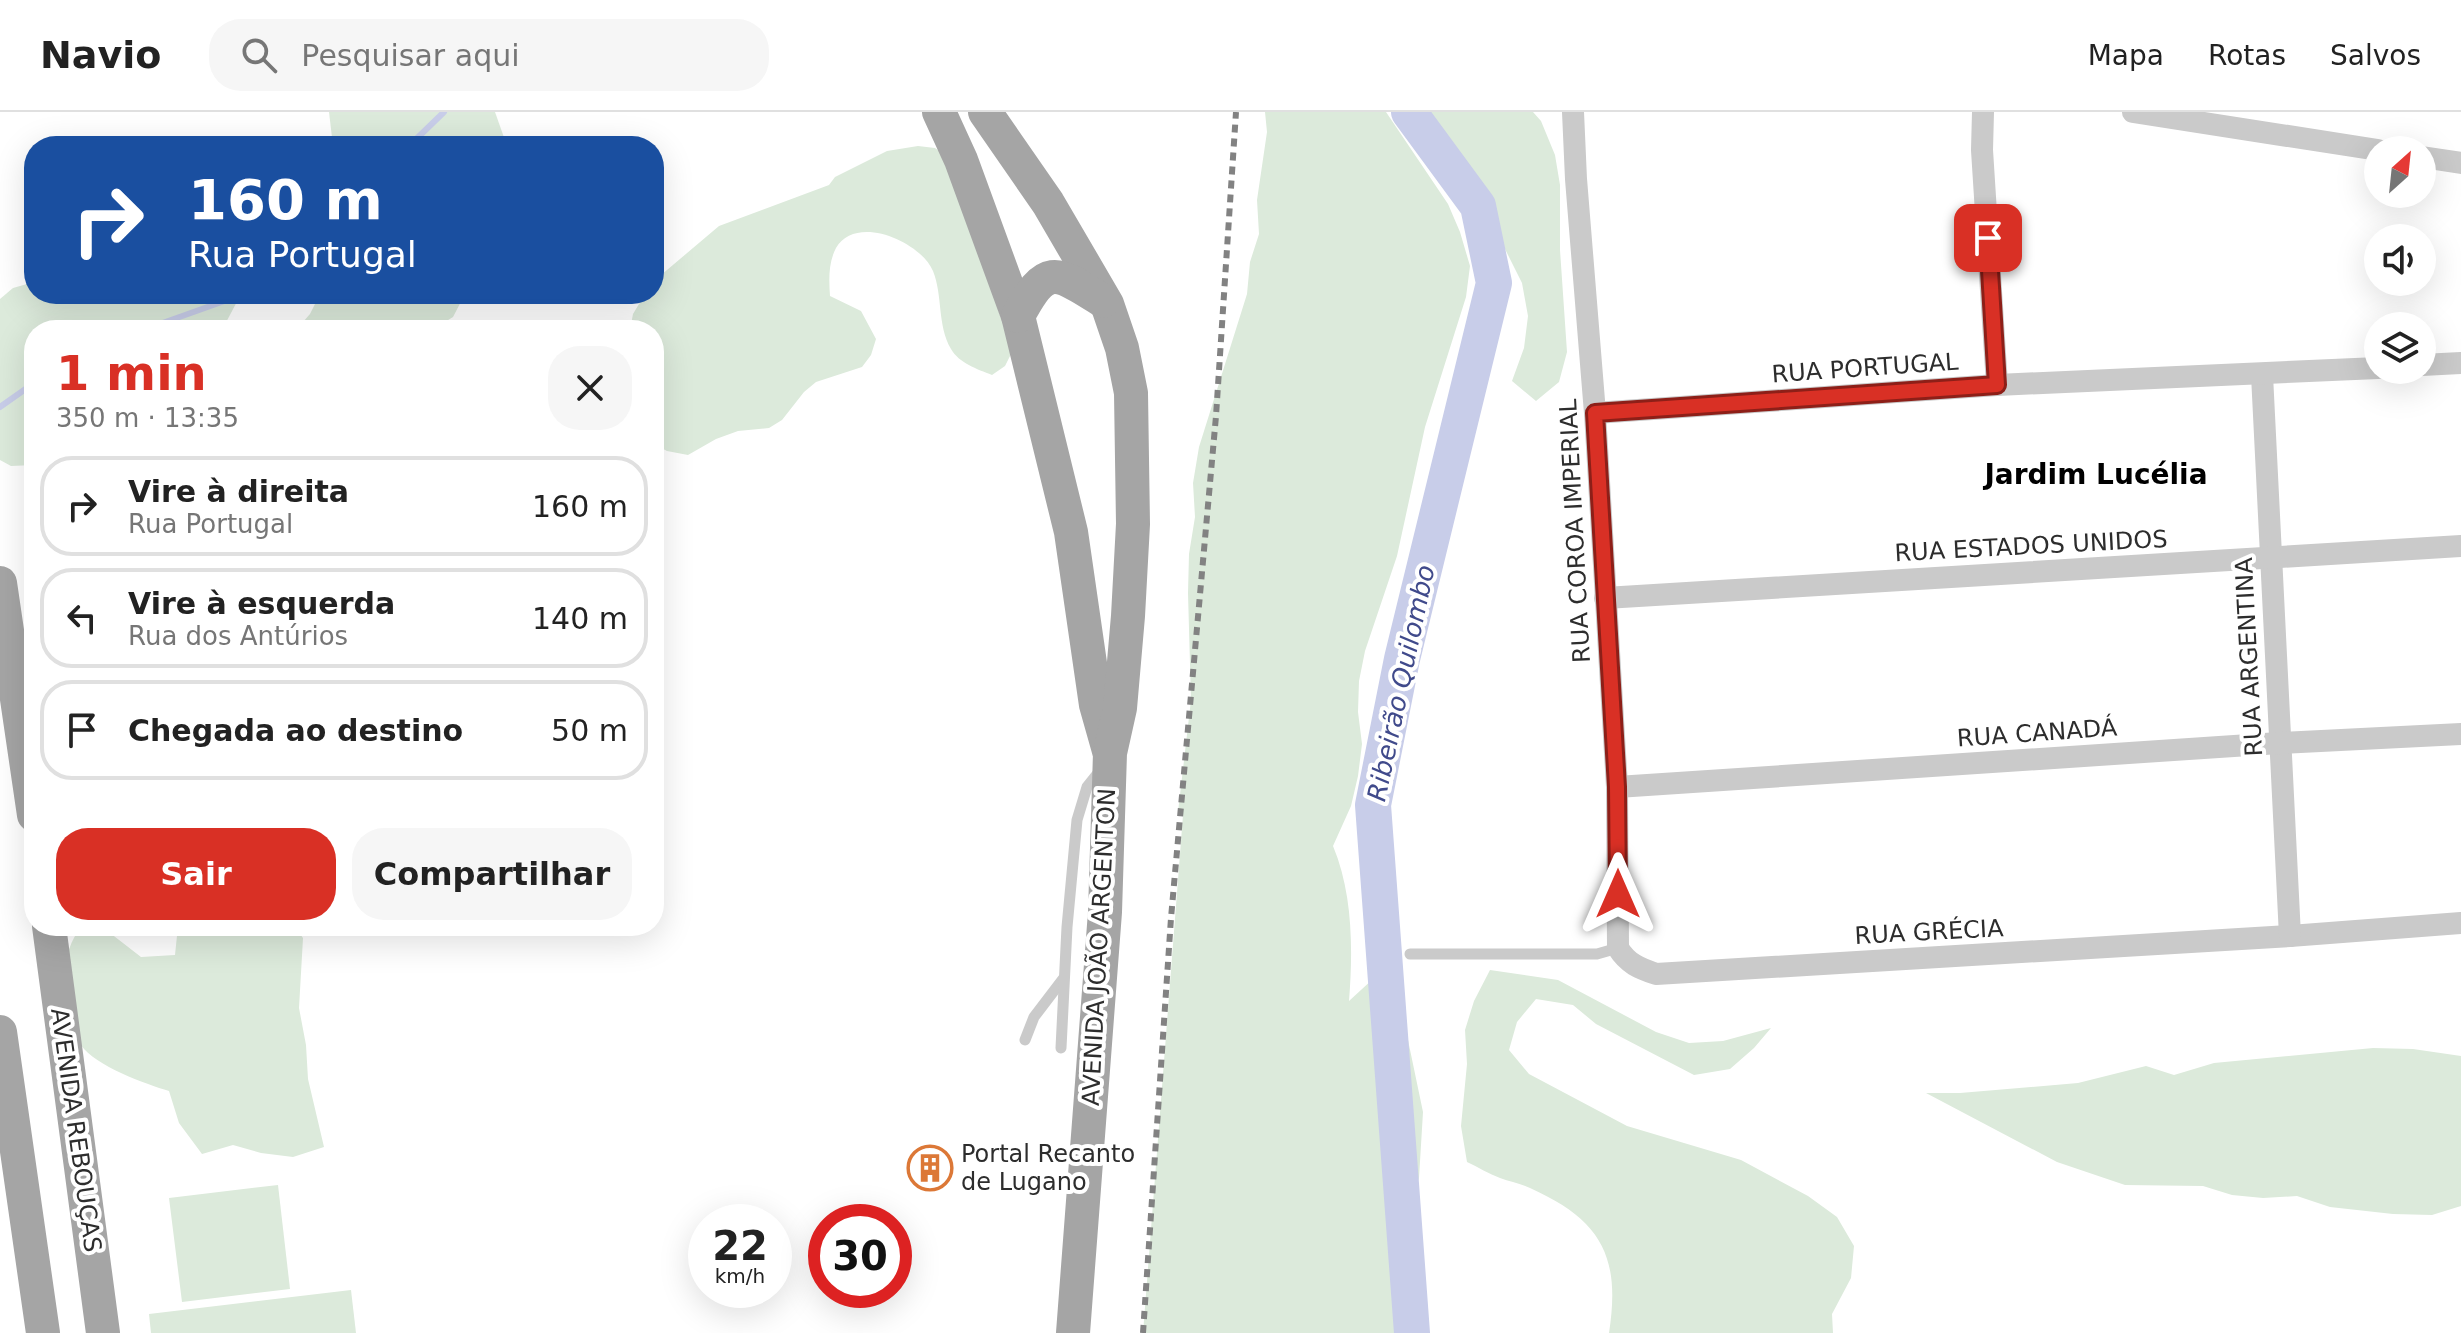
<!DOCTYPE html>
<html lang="pt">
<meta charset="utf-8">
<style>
:root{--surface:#fff;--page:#f6f6f6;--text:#222;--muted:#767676;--line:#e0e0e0;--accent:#d93025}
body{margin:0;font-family:"DejaVu Sans",sans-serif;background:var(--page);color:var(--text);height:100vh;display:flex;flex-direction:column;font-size:30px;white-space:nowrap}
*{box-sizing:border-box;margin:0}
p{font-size:26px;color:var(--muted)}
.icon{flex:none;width:44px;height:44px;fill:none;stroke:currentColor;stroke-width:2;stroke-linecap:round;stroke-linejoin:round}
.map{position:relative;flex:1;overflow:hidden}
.drawer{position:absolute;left:24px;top:208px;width:640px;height:616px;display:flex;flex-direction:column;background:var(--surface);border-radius:32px;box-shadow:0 8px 32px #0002}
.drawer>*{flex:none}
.hud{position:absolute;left:24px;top:24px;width:640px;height:168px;border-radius:32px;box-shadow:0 8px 32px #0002;background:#1a4fa0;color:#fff;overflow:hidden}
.needle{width:52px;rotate:27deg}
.controls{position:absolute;left:2364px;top:24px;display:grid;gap:16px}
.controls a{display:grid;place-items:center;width:72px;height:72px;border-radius:50%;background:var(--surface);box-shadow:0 8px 32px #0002;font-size:40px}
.speed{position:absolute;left:688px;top:1092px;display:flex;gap:16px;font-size:40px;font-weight:700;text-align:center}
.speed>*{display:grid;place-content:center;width:104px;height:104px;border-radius:50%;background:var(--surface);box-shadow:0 8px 32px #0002;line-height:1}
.speed small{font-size:20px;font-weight:400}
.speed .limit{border:12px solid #d22;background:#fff;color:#111}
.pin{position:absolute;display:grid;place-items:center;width:68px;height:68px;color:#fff;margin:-34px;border-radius:16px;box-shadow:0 4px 12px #0006}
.me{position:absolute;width:88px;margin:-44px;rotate:0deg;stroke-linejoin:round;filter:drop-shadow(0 0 6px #0008)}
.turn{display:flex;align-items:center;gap:28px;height:168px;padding:0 32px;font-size:36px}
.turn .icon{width:104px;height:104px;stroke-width:2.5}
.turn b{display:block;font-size:56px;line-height:68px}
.round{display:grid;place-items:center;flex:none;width:84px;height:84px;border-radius:32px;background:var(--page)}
.headline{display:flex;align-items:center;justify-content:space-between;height:136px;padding:0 32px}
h1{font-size:48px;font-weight:600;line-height:60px;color:var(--accent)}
.action{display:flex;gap:16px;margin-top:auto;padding:16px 32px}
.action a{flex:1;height:92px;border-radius:32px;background:var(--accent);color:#fff;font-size:32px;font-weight:600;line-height:92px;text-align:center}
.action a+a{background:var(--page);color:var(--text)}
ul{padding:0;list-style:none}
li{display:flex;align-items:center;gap:24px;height:100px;margin:0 16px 12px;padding:0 16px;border:4px solid var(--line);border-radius:32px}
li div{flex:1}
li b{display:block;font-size:30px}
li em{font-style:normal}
header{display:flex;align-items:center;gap:48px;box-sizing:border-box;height:112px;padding:0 40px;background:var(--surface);border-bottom:2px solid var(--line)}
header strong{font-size:38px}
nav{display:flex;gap:44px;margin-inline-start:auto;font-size:28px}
.search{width:560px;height:72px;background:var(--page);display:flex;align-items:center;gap:20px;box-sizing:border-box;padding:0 28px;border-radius:32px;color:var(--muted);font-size:30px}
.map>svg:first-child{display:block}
</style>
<header>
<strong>Navio</strong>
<div class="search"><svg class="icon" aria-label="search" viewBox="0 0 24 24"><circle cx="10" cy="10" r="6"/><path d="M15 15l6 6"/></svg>Pesquisar aqui</div>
<nav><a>Mapa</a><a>Rotas</a><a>Salvos</a></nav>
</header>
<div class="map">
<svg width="2461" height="1221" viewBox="0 0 2461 1221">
<rect width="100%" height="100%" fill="#fff"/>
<g fill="#dceadb">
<path d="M329,0H495L507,34H333Z"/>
<path d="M1265,0H1386L1448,92L1460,120L1470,154L1466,185L1425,315L1397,444L1365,539L1359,569L1358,600L1362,632L1358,664L1351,694L1333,734C1353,782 1353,838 1349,889L1374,866L1389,871L1399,885L1423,1000L1419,1066L1403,1114L1405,1183L1413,1221H1143L1183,703L1178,700L1191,588L1188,481L1189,442L1195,405L1193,371L1199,335L1247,182L1250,150L1259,122L1257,88L1267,20Z"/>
<path d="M1430,0H1533L1541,9L1555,43L1560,73V138L1567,240L1559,270L1536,289L1512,269L1524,236L1528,204L1522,171L1477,81L1439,19Z"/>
<path d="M918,34L935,36L948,45L1012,240L1005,254L992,263C977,257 959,251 951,237C937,213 943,184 933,159C921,130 856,101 836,136C828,151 829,169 830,184L861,199L876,227L871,243L862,255L816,270L804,280L782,308L769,316L738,319L716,327L688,343L667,339L654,332V218H630L633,202L645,182H654V169L719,114L829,73L835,65L887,39Z"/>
<path d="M34,170V182H241L222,218H34V353L11,354L0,348V187L13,176Z"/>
<path d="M320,182H465L453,205L432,218H296L310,202Z"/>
<path d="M82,814H101L141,845L175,843L178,814H294L303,826L299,896L306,933L308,967L324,1035L293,1045L261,1041L233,1033L202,1042L179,1011L169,979C146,972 95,954 81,933C77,927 77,915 75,909C67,874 57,845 82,814Z"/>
<path d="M1490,858L1558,868L1656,920L1689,931L1723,929L1771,916L1754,936L1730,957L1694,963L1596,912L1573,893L1536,887L1517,910L1509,938L1529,962L1627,1014L1741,1048L1808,1084L1837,1105L1854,1134L1851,1166L1832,1202L1833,1221H1609C1621,1144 1601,1108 1530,1076C1520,1071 1510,1070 1500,1066C1489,1062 1478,1055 1467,1050L1461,1014L1467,952L1465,918L1474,889Z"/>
<path d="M2373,936L2413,937L2461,944V1094L2432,1103L2393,1102L2330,1095L2297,1084L2263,1086L2232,1083L2203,1074L2125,1073L2057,1050L1926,981H1960L2078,971L2146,954L2174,963L2214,951Z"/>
<path d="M278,1073L290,1177L182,1190L169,1086Z"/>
<path d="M351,1178L356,1221H151L149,1202Z"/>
</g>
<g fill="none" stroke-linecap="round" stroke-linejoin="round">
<g stroke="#c8cde9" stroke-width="6">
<path d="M409,34L444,0"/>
<path d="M143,218L244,182"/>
<path d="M0,295L34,271"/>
</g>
<path stroke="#c8cde9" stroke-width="36" d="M1409,0L1478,94L1494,171L1402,547L1373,693L1412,1221"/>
<g stroke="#cacaca" stroke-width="11">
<path d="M1410,842H1597L1618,836"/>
<path d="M1025,928L1034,905L1063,867"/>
<path d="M1061,936L1067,815L1077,708L1087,675L1099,660"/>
</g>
<g stroke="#cacaca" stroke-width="22">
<path d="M1573,0L1576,67L1595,301L1617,675L1618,836C1628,852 1639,856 1656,862L2290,824L2461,811"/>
<path d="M1983,0L1982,38L1997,273"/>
<path d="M2133,0L2378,38"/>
<path d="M2422,45L2461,51"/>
<path d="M2422,253L2461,251"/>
<path d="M2262,263L2290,824"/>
<path d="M1595,301L1997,273L2378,256"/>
<path d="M1605,486L2461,434"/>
<path d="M1617,675L2279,631L2461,622"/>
</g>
<g stroke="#a5a5a5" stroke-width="34">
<path d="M939,0L961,48L1018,204L1071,420L1096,593L1109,639"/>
<path d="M985,0L1048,91L1107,192L1122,236L1131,281L1133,412L1128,504L1120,596L1110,641L1105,800L1073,1221"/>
<path d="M1018,204C1047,150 1056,159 1103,189"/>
<path d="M0,471L34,703"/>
<path d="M49,814L103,1221"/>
<path d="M0,920L43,1221"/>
</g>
<path stroke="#828282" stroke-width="6" stroke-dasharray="8 6" stroke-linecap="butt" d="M1143,1221L1171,806L1216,304L1236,0"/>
</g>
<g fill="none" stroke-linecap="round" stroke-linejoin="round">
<g stroke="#8d1f18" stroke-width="20">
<path id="route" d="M1618,782L1617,675L1595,301L1997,273L1988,126"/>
</g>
<use href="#route" stroke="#d93025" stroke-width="14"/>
</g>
<defs>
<g id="building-ring" transform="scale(2.3)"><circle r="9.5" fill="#fff" stroke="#dc7837" stroke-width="1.5"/><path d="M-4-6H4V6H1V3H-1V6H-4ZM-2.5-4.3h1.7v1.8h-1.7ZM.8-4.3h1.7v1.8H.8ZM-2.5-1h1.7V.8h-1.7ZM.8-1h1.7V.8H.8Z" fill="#dc7837"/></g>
</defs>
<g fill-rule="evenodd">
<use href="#building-ring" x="930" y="1056"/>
</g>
<g text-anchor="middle" stroke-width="8" stroke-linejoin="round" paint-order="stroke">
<g font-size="24" fill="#2d2d2d" stroke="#fff">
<text transform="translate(1865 256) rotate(-4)" y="8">RUA PORTUGAL</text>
<text transform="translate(1575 419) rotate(-93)" y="8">RUA COROA IMPERIAL</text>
<text transform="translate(2031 434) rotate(-3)" y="8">RUA ESTADOS UNIDOS</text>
<text transform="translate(2249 545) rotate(-93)" y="8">RUA ARGENTINA</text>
<text transform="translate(2037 621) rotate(-4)" y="8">RUA CANADÁ</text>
<text transform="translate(1929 820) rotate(-3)" y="8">RUA GRÉCIA</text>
<text transform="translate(1099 835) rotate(-87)" y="8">AVENIDA JOÃO ARGENTON</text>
<text transform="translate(76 1018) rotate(82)" y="8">AVENIDA REBOUÇAS</text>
</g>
<g font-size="24" fill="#2d2d2d" stroke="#fff" text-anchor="start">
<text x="961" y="1050">Portal Recanto<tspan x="961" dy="28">de Lugano</tspan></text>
</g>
<g font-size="26" font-style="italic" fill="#404a8b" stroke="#fff">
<text transform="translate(1401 571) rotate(-78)" y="9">Ribeirão Quilombo</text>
</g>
<g font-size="28" font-weight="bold" fill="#000" stroke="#fff">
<text x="2096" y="372">Jardim Lucélia</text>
</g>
</g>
</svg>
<div class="controls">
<a><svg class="needle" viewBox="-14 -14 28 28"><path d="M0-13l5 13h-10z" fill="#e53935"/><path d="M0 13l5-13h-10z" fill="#767676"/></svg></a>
<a><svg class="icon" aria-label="sound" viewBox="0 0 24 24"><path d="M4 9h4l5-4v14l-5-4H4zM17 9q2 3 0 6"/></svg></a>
<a><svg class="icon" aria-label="layers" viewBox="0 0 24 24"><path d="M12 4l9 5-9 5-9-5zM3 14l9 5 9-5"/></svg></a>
</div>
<div class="speed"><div>22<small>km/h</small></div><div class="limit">30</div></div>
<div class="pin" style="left:1988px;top:126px;background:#d93025"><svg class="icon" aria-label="arrive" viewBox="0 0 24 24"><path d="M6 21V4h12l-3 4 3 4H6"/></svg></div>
<svg class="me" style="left:1618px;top:782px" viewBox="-20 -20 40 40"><path d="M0-17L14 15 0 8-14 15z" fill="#d93025" stroke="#fff" stroke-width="4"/></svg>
<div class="hud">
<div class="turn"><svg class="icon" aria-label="right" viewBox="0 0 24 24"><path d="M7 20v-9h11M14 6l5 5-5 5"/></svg><div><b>160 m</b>Rua Portugal</div></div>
</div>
<section class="drawer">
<div class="headline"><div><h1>1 min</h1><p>350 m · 13:35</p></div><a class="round"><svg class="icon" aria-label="close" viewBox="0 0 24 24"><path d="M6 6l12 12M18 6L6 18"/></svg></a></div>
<ul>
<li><svg class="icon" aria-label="right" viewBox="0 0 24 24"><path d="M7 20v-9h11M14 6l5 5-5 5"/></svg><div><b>Vire à direita</b><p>Rua Portugal</p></div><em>160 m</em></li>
<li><svg class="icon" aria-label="left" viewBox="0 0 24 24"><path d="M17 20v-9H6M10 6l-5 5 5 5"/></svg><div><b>Vire à esquerda</b><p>Rua dos Antúrios</p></div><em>140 m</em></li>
<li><svg class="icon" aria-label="arrive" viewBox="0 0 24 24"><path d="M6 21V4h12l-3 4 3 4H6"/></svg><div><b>Chegada ao destino</b></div><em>50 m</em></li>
</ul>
<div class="action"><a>Sair</a><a>Compartilhar</a></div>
</section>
</div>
